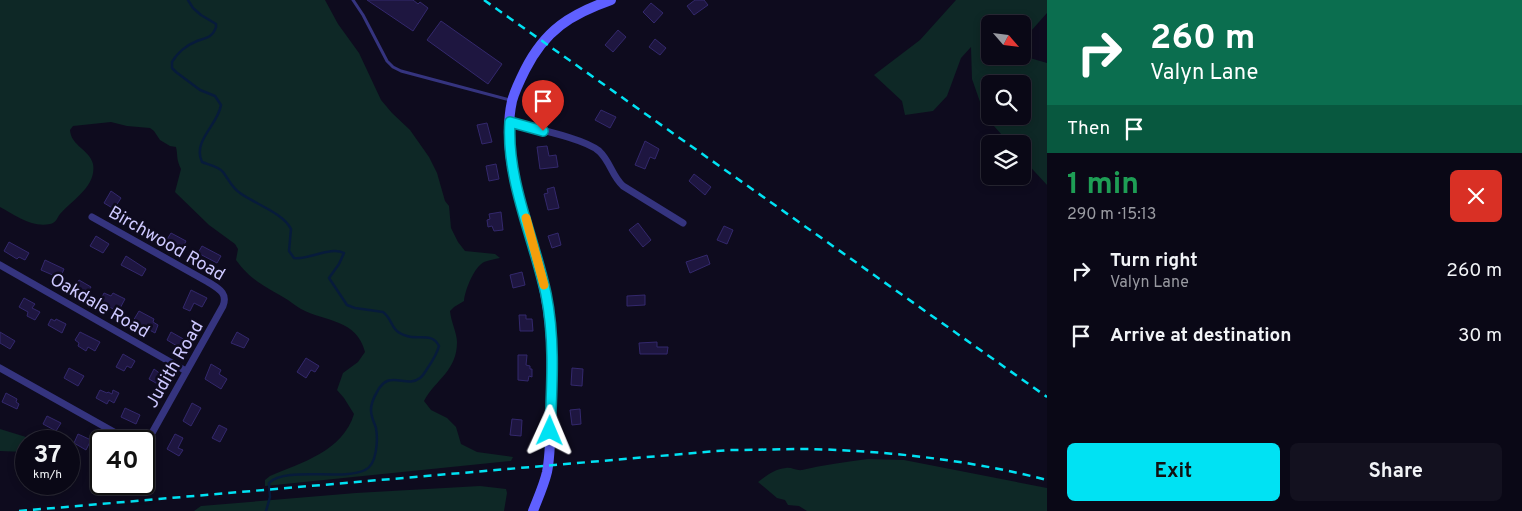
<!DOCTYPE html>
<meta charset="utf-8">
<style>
:root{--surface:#0a0816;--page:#13111f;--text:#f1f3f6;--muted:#999aa1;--line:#2a2935;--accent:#00e2f3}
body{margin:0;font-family:Overpass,sans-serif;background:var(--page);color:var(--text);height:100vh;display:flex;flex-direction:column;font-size:19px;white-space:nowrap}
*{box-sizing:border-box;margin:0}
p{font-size:16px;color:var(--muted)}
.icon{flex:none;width:28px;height:28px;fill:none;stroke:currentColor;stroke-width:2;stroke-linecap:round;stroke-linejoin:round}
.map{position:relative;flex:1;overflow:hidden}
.side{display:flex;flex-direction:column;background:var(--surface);width:475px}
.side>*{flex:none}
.banner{background:#0b6e4f;color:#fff;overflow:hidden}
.needle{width:32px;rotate:118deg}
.fabs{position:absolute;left:981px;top:15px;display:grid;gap:10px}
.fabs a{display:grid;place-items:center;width:50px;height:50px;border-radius:8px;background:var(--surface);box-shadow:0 2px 8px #0003,0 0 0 1px var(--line);font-size:25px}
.speed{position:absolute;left:15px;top:430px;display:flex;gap:10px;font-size:25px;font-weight:700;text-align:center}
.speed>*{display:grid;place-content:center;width:65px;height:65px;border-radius:50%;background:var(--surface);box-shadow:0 2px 8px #0003,0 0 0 1px var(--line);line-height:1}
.speed small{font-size:12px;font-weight:400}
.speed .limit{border:2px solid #111;border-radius:8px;background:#fff;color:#111}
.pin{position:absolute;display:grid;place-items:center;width:42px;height:42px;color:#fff;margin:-51px -21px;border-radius:50% 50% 50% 0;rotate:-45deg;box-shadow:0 0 5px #0007}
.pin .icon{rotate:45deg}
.me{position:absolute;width:55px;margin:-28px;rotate:1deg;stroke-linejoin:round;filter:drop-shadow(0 0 4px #0008)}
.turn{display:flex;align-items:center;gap:18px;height:105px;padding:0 20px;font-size:22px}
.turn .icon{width:65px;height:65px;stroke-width:2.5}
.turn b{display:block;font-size:35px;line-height:42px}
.then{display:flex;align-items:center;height:48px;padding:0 20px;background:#0003;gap:10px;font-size:19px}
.round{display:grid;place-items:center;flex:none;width:52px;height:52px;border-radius:8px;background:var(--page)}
.summary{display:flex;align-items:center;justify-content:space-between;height:85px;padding:0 20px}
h1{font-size:30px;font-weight:700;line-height:38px;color:#1e9e55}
.action{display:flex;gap:10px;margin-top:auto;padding:10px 20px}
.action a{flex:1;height:58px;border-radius:8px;background:var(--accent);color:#111;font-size:20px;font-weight:700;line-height:58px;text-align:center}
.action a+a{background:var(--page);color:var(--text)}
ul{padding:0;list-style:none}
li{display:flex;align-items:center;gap:15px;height:65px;padding:0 20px}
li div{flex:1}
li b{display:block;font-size:19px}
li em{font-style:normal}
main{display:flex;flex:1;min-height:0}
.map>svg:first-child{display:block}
</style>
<main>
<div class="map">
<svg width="1047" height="511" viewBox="0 0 1047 511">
<rect width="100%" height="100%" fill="#0e0b1e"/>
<g fill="#0e2826" fill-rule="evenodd">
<path d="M0,0H325L338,24L359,53L381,100L392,113L410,130L429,157L437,173L445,201L449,206L451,228L458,242L465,251L495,254L500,258C495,259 489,260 484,262C474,267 465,290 464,301L454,307L450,311C451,322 457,333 457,342C457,371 436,379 424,401L431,410L447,418L456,427L461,444L477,452L513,457L511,461L265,486V480L270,476C301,463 343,451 354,414L344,398L337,390L343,373L358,362L365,352C357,319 325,322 301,309C296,306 292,303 288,300C266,286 252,282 236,260L238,249L235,244L209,225L175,192L181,169C176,159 178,156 176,147L170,146L160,140L154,131L150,128L127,126L111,122L73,126L70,130C71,146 90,150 93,164C97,186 72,200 60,214C57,218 56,223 50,224C32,228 15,215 0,207Z"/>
<path d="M956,0H1047V13L1023,40L1022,24H990V56H1022L1023,54V56L1047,63V185L1023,159L1022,144H1010L985,116L972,79L971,47L961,58L947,96L933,111L905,115L902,101L874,75L920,40ZM990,84H1022V116H990Z"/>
<path d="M0,429L39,441H26V452L0,451Z"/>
<path d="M868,459L904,460L1047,488V511H807L799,506L788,505L785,500L777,498L758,482C767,475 775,469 786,468C791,467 797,471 802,470C823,465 846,462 868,459Z"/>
<path d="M480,486L506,489L507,493L504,511H194L201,506L356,493Z"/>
</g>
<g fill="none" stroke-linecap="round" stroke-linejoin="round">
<path stroke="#071b3b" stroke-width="2.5" d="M188,0L193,8L201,15L216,24V27C213,37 206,38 197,41C187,45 177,53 172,62V68L176,72L200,90L215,96L221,105C218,125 192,141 202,162C209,165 218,166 223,172C229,180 232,188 240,193C255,204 283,213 291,229L289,251L294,258C310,260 330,246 344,253L339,264L329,278L347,305L355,308L383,312C394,320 389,331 407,336C418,340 432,332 439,346C437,353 433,360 429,366C426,370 424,375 420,378C406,389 389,368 377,392C374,397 371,405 371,410C371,417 374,422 376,428C378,440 377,465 365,470C343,481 285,466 269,483L270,497L266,511"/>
</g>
<g fill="#1e1640" stroke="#33286c">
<path d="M367,0H413L418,4L420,2L428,8L413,31Z"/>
<path d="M695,0H704L708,5L694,15L687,6Z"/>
<path d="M651,3L663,13L654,23L643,12Z"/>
<path d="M441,21L502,64L488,84L427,40Z"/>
<path d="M618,30L626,37L613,52L605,45Z"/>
<path d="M655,39L666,48L660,55L649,47Z"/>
<path d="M542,87L551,90L548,103L538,100Z"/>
<path d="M601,110L616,117L610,128L595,120Z"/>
<path d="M487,123L492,142L482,144L477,125Z"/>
<path d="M645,141L659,149L655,159L650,157L645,169L635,165Z"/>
<path d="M547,146L549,156L556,155L558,167L540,169L537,147Z"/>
<path d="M496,164L499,179L489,181L486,166Z"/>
<path d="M694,174L711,187L705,195L689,181Z"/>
<path d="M554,187L559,208L548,210L544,194L548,193L547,189Z"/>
<path d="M111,191L121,198L114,209L104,203Z"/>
<path d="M501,212L503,230L494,231L492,226L488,227L487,220L490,219L489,214Z"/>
<path d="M638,223L651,240L643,247L629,230Z"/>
<path d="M724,226L733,230L727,244L717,240Z"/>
<path d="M171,233L186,241L182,249L166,241Z"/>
<path d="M558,233L561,245L552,248L548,236Z"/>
<path d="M96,236L109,244L103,253L90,246Z"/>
<path d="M9,242L29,253L25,260L19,257L17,259L4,251Z"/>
<path d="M202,246L221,256L217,263L198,253Z"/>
<path d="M707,255L710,264L690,273L686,262Z"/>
<path d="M126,256L146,269L142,276L121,265Z"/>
<path d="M45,260L64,269L61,276L56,274L55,276L41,270Z"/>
<path d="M522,272L525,285L513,288L510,275Z"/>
<path d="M79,280L91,287L86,296L73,289Z"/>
<path d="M191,290L207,298L202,307L194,303L190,311L183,308Z"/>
<path d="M104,293L111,296L113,293L125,299L118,312L100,301Z"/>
<path d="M645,295V305L627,306V296Z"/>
<path d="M24,298L35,304L32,308L40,312L35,320L27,316L28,312L19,307Z"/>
<path d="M139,311L154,319L153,322L158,325L155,333L133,321Z"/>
<path d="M519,315H526V319H532L533,331H520Z"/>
<path d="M51,319L55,321L56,319L66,324L62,333L48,325Z"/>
<path d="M0,332L15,341L10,349L0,343Z"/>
<path d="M80,332L100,342L95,351L88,347L86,351L78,346L79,343L75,340Z"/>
<path d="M171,332L187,341L182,349L167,340Z"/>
<path d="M237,332L249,339L244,348L231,343Z"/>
<path d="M657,342V347H668L667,354H640L639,343Z"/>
<path d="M123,354L135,361L131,368L127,366L124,371L116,367Z"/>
<path d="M518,355H527L526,365L530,366V369H532V377L529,376L528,381L518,380Z"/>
<path d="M306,358L319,366L315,372L311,370L306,378L297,372Z"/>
<path d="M211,364L221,370L219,374L227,379L221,389L205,379Z"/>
<path d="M69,368L84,376L78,386L64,378Z"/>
<path d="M572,368L583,369L582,386L571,385Z"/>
<path d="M154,369L166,378L161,386L149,379Z"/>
<path d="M100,390L107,393L108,392L112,394L113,390L119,393L114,403L109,400L107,404L96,398Z"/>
<path d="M6,393L17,399L16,402L19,404L17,409L2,402Z"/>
<path d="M192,403L201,408L191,426L183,421Z"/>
<path d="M125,408L140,415L136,424L121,417Z"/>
<path d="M580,409L581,424L572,425L570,410Z"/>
<path d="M47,416L61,423L56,431L43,424Z"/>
<path d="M512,419L522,420L521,436L510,435Z"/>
<path d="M219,425L227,429L220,442L212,438Z"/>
<path d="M78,434L91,440L86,450L74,443Z"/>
<path d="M175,434L183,438L178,448L183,450L179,456L167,449Z"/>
</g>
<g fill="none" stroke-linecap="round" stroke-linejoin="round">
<path stroke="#35347f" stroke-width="3" d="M353,0L363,15L387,61L393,67L401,71L510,100"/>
<g stroke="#35347f" stroke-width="7">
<path d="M510,122C531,128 584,138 599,151C610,161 612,176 623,186L683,223"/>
<path d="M92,217L208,282C219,289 228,293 223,306L152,433L144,444"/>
<path d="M0,265L186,371"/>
<path d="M0,368L130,441"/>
</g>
<path stroke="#5f60ff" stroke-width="10" d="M533,511C538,498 544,485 547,472C551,452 550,431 551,411C552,373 553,335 546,298C535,235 498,166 512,101C515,90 520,80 525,70C545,30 571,14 611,0"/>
<g stroke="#00e2f3" stroke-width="2.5" stroke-dasharray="8 6" stroke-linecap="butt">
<path d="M484,0L1047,397"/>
<path d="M19,511L729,450C756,450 782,449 809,449C889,451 970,460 1047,480"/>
</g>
</g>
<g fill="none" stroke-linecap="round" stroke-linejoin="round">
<g stroke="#00939e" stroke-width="12">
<path id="route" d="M543,131L510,122C506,179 534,238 546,294C555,338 552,385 550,431"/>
</g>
<use href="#route" stroke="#00e2f3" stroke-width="9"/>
<path stroke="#f59e0b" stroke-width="9" d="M526,218L544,285"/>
</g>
<g text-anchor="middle" stroke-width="5" stroke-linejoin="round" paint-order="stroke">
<g font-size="18" fill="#cdc8ff" stroke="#0e0b1e">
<text transform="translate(167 243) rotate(30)" y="6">Birchwood Road</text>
<text transform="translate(100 305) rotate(30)" y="6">Oakdale Road</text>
<text transform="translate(174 364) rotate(-60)" y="6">Judith Road</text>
</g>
</g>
</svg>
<div class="fabs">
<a><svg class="needle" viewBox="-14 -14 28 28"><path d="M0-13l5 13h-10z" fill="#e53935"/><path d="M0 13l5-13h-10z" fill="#999aa1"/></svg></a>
<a><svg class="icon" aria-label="search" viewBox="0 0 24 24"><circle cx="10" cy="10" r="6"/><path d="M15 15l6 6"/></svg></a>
<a><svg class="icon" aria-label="layers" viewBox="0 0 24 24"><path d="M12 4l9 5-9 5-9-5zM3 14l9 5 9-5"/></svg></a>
</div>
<div class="speed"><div>37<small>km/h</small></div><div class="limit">40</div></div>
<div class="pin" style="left:543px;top:131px;background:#d93025"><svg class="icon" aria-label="arrive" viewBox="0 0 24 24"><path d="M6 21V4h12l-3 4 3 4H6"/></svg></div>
<svg class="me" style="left:550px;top:431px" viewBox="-20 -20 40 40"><path d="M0-17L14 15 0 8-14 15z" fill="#00e2f3" stroke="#fff" stroke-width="4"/></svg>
</div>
<section class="side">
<div class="banner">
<div class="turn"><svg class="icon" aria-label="right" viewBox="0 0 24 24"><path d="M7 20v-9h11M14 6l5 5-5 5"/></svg><div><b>260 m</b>Valyn Lane</div></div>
<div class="then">Then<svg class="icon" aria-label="arrive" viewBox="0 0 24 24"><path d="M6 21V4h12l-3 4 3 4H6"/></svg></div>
</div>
<div class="summary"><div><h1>1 min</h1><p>290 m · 15:13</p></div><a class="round" style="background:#d93025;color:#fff"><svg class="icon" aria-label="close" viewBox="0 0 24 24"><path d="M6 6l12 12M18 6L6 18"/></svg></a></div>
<ul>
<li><svg class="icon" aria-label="right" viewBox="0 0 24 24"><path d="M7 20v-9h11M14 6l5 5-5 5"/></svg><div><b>Turn right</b><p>Valyn Lane</p></div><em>260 m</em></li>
<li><svg class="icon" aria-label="arrive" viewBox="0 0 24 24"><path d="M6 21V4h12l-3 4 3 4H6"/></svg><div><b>Arrive at destination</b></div><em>30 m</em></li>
</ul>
<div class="action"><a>Exit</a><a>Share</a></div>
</section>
</main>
